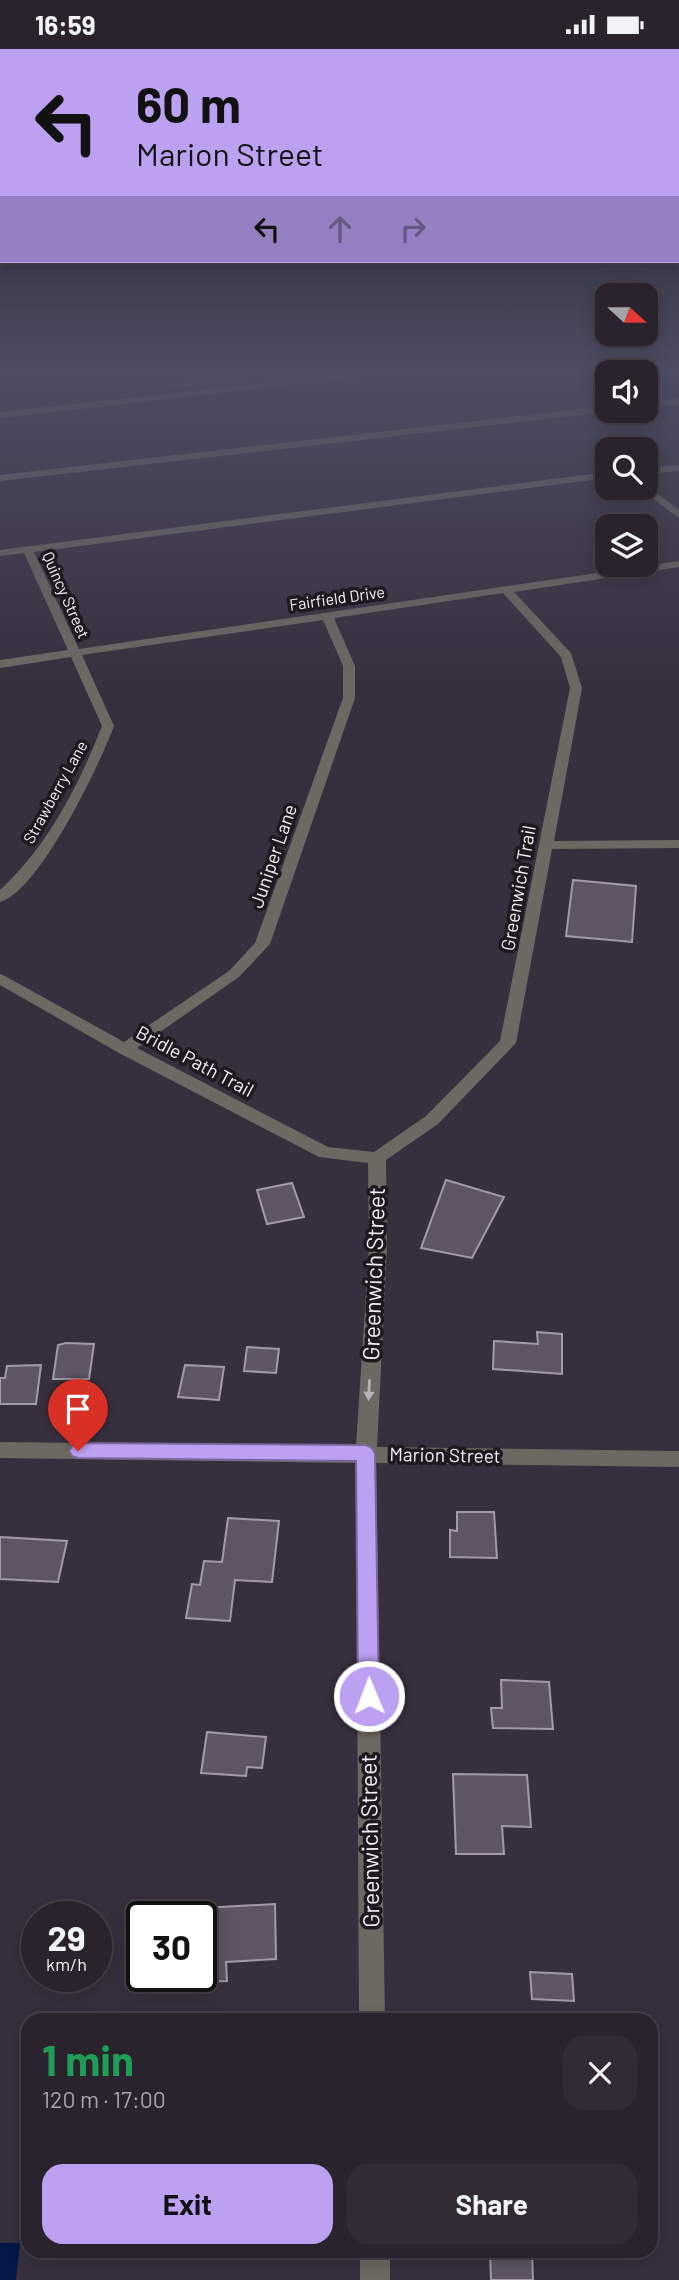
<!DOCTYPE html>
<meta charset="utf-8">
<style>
:root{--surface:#2a232e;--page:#322b36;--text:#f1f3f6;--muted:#a5a4aa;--line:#46404a;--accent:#bca0f2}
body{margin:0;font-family:Barlow,sans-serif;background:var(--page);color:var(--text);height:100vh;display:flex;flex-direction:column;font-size:26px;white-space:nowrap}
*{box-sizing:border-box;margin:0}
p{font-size:23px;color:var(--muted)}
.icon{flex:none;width:38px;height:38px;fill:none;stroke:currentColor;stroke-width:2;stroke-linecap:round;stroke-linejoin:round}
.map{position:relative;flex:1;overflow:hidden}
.details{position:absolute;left:21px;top:1964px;width:637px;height:245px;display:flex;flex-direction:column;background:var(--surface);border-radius:21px;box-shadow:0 4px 18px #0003,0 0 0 2px var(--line)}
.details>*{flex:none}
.top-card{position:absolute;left:0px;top:0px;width:679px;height:214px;box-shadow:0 4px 18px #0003,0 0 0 2px var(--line);background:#bca0f2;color:#111;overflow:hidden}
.needle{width:46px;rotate:111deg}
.fabs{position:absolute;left:595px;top:234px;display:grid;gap:14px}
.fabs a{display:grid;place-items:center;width:63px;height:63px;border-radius:14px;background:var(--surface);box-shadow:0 4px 18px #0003,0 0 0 2px var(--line);font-size:35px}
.speed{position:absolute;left:21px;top:1852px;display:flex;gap:14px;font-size:35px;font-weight:700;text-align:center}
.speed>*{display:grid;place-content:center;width:91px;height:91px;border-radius:50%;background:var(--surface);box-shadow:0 4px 18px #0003,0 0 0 2px var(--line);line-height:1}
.speed small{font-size:18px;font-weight:400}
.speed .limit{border:4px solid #111;border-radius:10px;background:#fff;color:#111}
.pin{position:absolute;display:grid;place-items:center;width:60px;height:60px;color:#fff;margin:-72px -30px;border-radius:50% 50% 50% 0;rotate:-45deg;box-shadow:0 0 7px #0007}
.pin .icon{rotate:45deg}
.me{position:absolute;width:77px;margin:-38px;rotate:359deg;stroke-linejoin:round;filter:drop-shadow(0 0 5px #0008)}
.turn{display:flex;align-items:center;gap:24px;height:147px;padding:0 21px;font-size:32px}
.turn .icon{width:91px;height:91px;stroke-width:2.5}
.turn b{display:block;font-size:49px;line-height:60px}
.lanes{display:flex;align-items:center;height:66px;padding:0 21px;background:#0003;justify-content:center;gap:35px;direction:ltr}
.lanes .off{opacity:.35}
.round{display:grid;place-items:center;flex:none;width:74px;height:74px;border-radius:21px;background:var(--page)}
.overview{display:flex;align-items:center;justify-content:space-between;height:119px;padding:0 21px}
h1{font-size:42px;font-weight:700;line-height:52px;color:#1e9e55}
.primary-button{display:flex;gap:14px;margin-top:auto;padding:14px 21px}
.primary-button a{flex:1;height:80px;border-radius:21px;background:var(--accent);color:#111;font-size:28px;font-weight:700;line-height:80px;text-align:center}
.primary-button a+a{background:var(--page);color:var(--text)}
.status{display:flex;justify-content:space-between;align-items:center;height:49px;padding:0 35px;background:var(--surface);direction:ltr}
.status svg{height:19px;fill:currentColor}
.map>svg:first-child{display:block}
</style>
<div class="status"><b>16:59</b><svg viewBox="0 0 49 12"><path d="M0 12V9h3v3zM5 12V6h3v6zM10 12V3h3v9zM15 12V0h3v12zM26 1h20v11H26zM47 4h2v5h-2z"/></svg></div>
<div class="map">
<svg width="679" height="2231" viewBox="0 0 679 2231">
<rect width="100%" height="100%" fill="#382f3e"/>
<path fill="#041847" d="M0,2194H20L16,2231H0Z"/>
<g fill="#5e5464" stroke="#a499ab" stroke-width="2">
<path d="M573,831L636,837L632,893L566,887Z"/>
<path d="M446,1131L504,1148L472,1209L421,1199Z"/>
<path d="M292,1134L304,1168L267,1175L257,1141Z"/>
<path d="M537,1283L562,1285V1325L493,1320L494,1292L538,1295Z"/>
<path d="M66,1294L94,1295L89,1330H53L58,1296Z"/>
<path d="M247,1298L279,1300L276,1324L244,1322Z"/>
<path d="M41,1316L36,1355H0V1329H5L7,1317Z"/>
<path d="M185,1316L224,1318L219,1351L178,1348Z"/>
<path d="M457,1463H494L497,1509L450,1508V1481L457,1482Z"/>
<path d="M228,1469L279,1472L272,1533L235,1531L230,1572L186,1569L192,1535L200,1536L204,1512L222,1513Z"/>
<path d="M0,1488L67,1492L58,1533L0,1530Z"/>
<path d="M501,1631L549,1633L553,1680L493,1679L491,1659H502Z"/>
<path d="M207,1683L266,1688L262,1719L247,1718L246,1727L201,1724Z"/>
<path d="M453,1725L527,1726L531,1778L502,1777L504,1805H456Z"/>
<path d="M275,1855L276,1910L226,1913L227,1932L202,1933L201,1859Z"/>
<path d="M530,1923L572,1925L574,1952L532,1950Z"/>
<path d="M490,2202H532L533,2231H491Z"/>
</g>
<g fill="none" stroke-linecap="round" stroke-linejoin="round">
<g fill="#6d6861" fill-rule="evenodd">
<path d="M196,321L169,325L166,323L169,321Z"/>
<path d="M247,326L249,329L171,339L168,337Z"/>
</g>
<g fill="#6d6861" fill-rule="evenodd">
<path d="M388,321H419L0,369V363Z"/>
<path d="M679,350V356L646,358V352Z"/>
<path d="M607,357V363L0,432V426Z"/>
<path d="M679,416V422L646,425V419Z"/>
<path d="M607,423V429L34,503L79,600L679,512V518L514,543L571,604L582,639L554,792L679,791V799L552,800L516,994L438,1075L386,1111L387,1199L377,1398L679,1402V1418L376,1414L385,1970H359L356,1414L0,1409V1393L356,1397L369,1199L368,1114L319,1108L119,1004L0,936V925L5,927L124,993L229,922L255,894L343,649V617L323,571L82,606L114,677C100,715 39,843 0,853V841C47,798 79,736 102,677L71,608L0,619V611L68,601L24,504L0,507V501ZM503,544L561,608L570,639L500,992L426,1067L374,1103L328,1098L137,999L239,928L270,895L355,649V617L334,569Z"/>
<path d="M646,436L679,461V469L641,441L640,439H646Z"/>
<rect x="360" y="2202" width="30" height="29"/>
</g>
</g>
<defs><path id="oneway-solid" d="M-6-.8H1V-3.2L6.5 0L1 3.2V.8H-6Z" transform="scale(1.75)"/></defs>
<use fill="#b8b2b5" href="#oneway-solid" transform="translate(369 1341) rotate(93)"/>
<linearGradient id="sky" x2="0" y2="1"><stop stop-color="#1f1a22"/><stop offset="0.51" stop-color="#4d4d63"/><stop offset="1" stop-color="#4d4d63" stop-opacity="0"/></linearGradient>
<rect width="679" height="634" fill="url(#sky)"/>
<path fill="#bca0f2" stroke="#7a689d" stroke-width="2" d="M78,1394L366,1396L372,1399L375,1404L379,1647L376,1654L369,1656L361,1654L358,1647L356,1412L78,1409L72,1407L69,1402L72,1397Z"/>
<g text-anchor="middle" stroke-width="7" stroke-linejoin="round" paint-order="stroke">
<g font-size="16" fill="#f5eff9" stroke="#1d1920">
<text transform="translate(66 546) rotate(66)" y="6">Quincy Street</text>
<text transform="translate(337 549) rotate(-8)" y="6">Fairfield Drive</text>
<text transform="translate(55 743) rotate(-61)" y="6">Strawberry Lane</text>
</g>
<g font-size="19" fill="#f5eff9" stroke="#1d1920">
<text transform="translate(273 807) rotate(-71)" y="7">Juniper Lane</text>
<text transform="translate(518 839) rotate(-80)" y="7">Greenwich Trail</text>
<text transform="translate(195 1012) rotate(28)" y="7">Bridle Path Trail</text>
<text transform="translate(445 1406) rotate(1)" y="7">Marion Street</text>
</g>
<g font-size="23" fill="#f5eff9" stroke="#1d1920">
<text transform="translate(374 1225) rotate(-88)" y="8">Greenwich Street</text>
<text transform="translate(370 1792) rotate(-91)" y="8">Greenwich Street</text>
</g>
</g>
</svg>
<div class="fabs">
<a><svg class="needle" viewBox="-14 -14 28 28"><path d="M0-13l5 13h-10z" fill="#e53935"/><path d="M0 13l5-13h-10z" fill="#a5a4aa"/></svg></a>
<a><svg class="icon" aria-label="sound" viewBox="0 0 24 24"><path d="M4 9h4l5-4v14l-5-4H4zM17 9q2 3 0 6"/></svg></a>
<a><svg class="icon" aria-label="search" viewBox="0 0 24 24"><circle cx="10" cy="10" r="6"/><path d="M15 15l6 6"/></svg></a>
<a><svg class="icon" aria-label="layers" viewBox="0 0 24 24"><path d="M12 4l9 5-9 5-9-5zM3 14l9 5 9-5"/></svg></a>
</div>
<div class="speed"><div>29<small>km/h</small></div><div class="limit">30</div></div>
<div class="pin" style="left:78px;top:1402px;background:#d93025"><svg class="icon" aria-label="arrive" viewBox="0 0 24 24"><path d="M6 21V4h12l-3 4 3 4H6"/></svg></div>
<svg class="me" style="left:369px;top:1647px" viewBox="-20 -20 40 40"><circle r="17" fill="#bca0f2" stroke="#fff" stroke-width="3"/><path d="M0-11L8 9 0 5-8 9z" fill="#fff"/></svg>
<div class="top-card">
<div class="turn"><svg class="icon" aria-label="left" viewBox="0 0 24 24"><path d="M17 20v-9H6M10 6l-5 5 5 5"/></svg><div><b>60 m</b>Marion Street</div></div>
<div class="lanes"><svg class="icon" aria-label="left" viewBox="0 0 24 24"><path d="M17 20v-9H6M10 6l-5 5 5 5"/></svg><svg class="icon off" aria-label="ahead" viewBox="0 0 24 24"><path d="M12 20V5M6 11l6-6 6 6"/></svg><svg class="icon off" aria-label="right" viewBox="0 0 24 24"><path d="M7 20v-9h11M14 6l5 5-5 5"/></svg></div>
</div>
<section class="details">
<div class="overview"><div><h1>1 min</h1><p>120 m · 17:00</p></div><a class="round"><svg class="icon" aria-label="close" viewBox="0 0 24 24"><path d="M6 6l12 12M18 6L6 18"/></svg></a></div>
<div class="primary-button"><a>Exit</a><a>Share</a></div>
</section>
</div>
